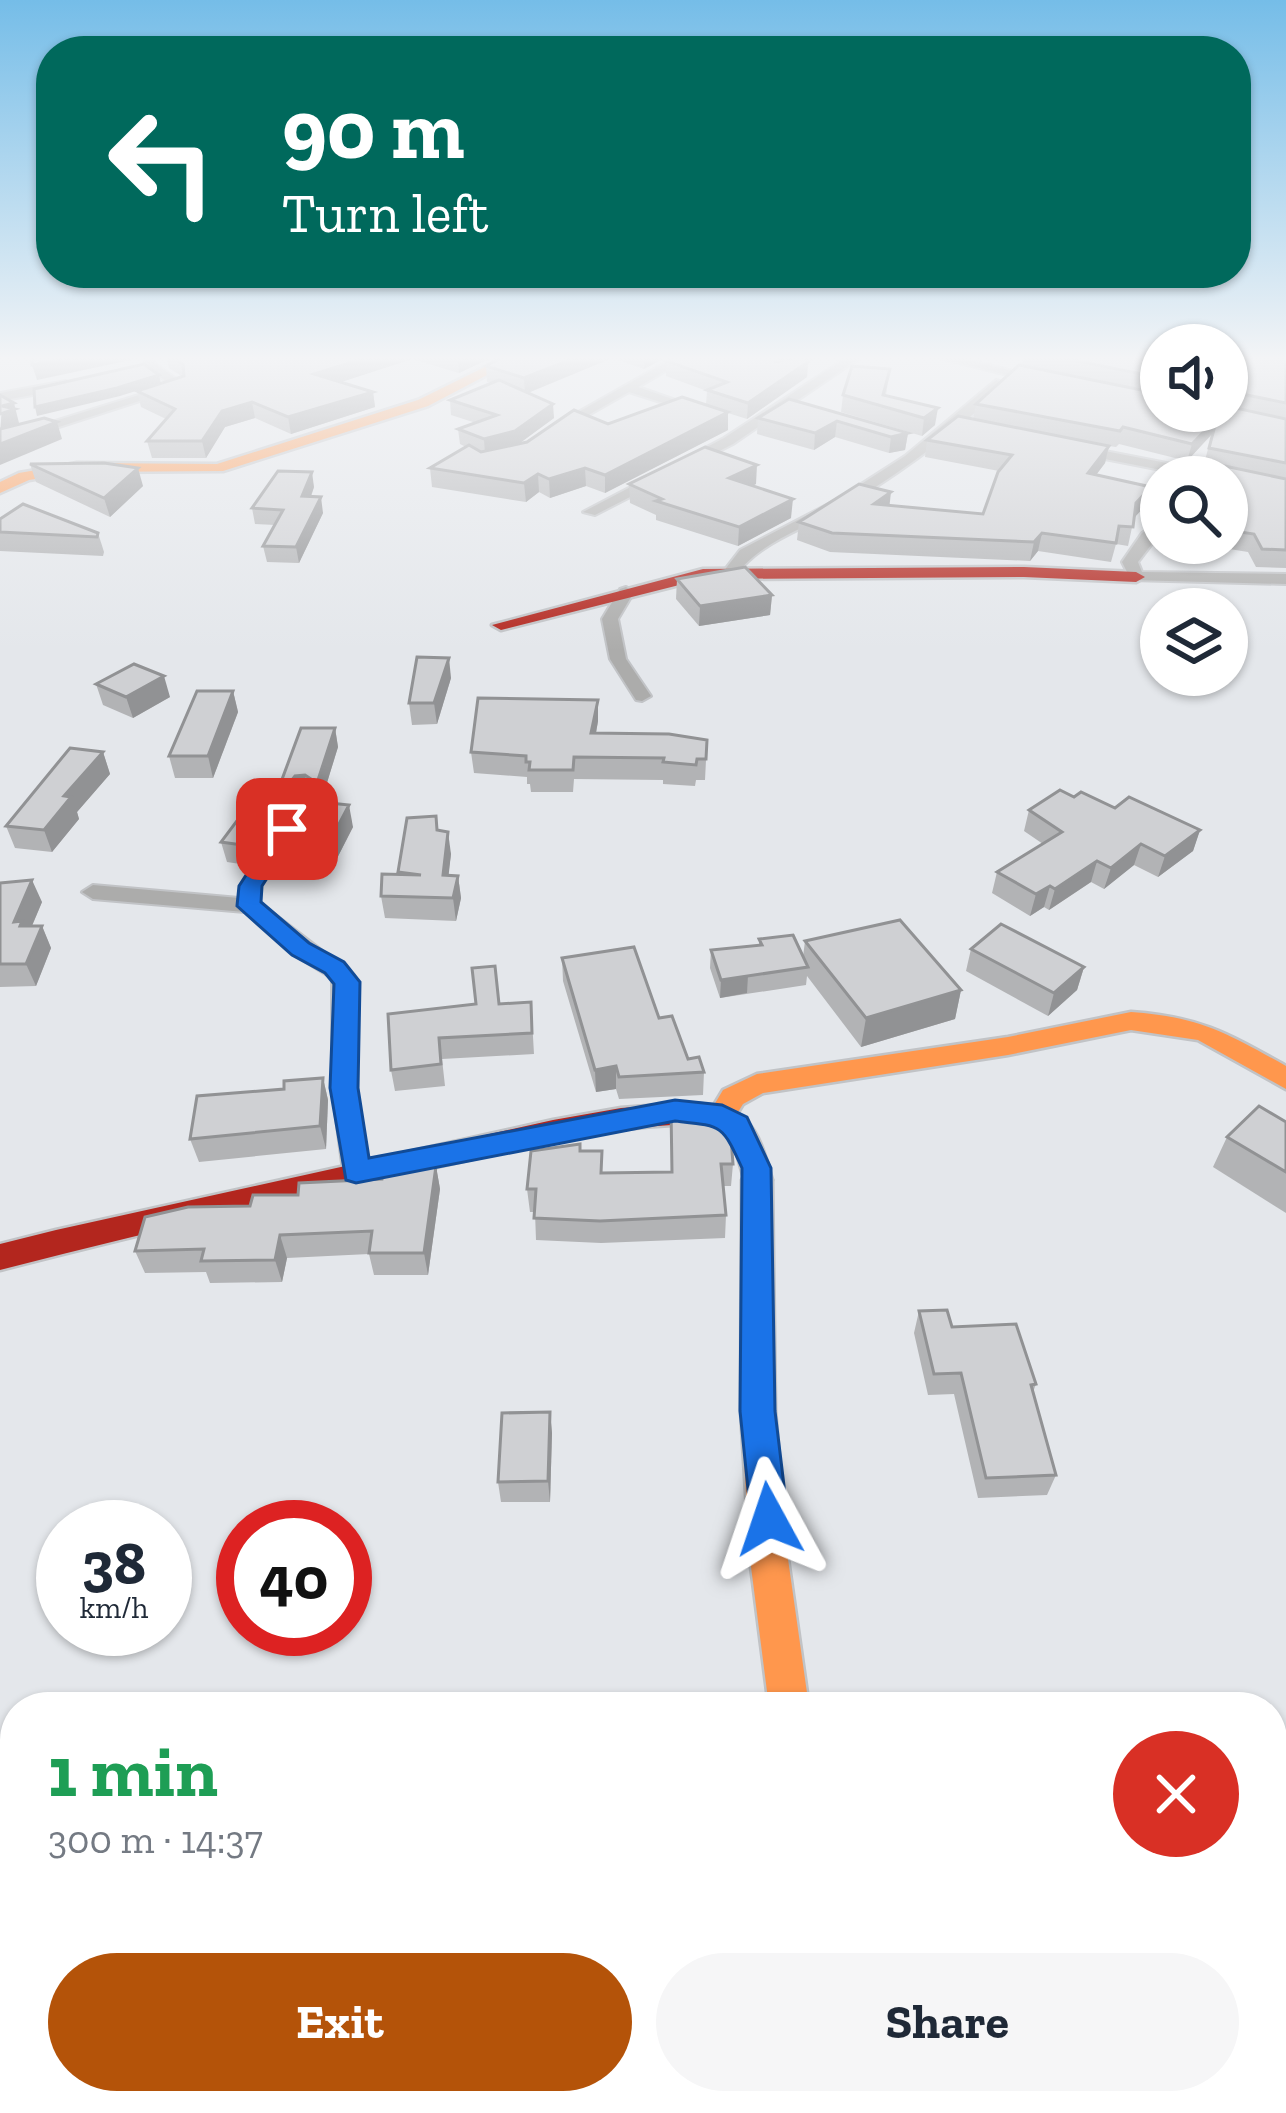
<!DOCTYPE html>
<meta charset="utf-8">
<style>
:root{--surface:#fff;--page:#f6f6f7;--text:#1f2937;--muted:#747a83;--accent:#b45309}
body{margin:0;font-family:"Zilla Slab",serif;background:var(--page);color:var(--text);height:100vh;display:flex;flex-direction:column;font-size:45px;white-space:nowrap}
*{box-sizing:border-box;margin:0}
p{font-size:39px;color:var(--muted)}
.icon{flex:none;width:66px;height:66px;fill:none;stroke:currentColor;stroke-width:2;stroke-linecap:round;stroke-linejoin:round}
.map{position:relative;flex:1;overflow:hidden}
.details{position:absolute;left:0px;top:1692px;width:1287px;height:423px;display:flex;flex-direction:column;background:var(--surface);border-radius:48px 48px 0 0;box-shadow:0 3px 9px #0004}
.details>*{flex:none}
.banner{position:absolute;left:36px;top:36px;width:1215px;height:252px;border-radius:48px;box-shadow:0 3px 9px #0004;background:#00695c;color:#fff;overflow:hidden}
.buttons{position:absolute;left:1140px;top:324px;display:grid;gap:24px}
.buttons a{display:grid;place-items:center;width:108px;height:108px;border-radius:50%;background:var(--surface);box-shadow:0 3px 9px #0004;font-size:60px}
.speed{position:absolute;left:36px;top:1500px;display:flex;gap:24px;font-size:60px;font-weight:700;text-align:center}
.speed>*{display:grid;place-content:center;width:156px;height:156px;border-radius:50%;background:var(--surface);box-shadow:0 3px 9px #0004;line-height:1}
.speed small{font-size:30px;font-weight:400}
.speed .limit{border:18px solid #d22;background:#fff;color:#111}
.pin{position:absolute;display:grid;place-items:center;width:102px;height:102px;color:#fff;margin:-51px;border-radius:24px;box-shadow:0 6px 18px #0006}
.me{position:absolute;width:132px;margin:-66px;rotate:355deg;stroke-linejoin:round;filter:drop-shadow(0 0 9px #0008)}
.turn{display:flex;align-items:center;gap:42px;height:252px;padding:0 48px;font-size:54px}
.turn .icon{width:156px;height:156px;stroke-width:2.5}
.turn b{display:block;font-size:84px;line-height:102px}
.round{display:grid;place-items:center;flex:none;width:126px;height:126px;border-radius:63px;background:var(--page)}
.overview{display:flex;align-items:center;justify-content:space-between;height:204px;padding:0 48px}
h1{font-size:72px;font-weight:800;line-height:90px;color:#1e9e55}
.button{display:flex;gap:24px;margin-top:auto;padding:24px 48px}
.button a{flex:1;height:138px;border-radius:72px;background:var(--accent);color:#fff;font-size:48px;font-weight:800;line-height:138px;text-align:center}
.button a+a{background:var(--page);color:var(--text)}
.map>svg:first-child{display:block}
</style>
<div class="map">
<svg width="1286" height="2113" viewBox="0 0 1286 2113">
<rect width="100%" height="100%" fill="#e4e7eb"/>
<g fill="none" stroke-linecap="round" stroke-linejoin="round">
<g stroke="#c1c3c6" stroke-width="4">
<g id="street">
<path d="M679,355H693L638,387L701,409V415L629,392L562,430L552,427Z"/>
<path d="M851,355H864L733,444L595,515L583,512L724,438Z"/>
<path d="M928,355H949L1029,375L1023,379Z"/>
<path d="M145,362H153L186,386L0,446V438L171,385L145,366Z"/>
<path d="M996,380L1006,383C961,429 907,468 852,502C814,526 763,538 736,575H726L723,572L740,550L838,499L905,456Z"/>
<path d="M66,381L70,388L0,401V393Z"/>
<path d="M1074,445L1218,473L1225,477H1197L1069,452L1067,449Z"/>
<path d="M1161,521V532L1138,562L1142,572L1286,574V584L1131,580L1122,562L1142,533Z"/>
<path d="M626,587L634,592L618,619L626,659L651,696L642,701L636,700L610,659L602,619L620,589Z"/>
<path d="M291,819L301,825L260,886V903L354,975L356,1088L369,1171L365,1178H347L343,1171L332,1088V978L293,954L255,917L245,912L93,899L82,892L93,885L239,898L240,886L284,821Z"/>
<path d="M792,2100H834L837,2113H793Z"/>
</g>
</g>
<g stroke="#c1c3c6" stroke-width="5">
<g id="slow">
<path d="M509,355H525L428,406L223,471L77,472L29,480L0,493V482L19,473L77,463L217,464L418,400Z"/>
<path d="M1131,1012C1200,1017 1227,1033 1286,1066V1089L1198,1040L1131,1030L1008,1055L763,1093L743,1104L732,1122H712L708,1115L723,1090L757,1074L1008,1037Z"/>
<path d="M757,1169L767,1172L772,1180L775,1411L788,1559L809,1707H769L750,1559L741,1411L742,1180L747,1172Z"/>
</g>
</g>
<g stroke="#c1c3c6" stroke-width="5">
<g id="jam">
<path d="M1024,567L1136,572L1145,577L1136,582L1024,577L703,579L501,630L492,625L703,569Z"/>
<path d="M688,1103C748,1106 757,1125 772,1180L767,1188H747L734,1144L715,1125C620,1121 528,1147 436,1167C290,1198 145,1233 0,1270V1244L56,1230L553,1120L621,1108Z"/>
</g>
</g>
<use href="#street" fill="#acacab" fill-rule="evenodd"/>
<use href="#slow" fill="#ff974d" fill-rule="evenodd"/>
<use href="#jam" fill="#b3261e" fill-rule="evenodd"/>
</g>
<g fill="#b2b3b5">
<path d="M166,355H497L459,373L412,359L340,382L373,392L375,407L291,434L255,418L225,427L206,458H152L147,441L166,419L141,407L137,391L183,377L169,368Z"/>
<path d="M506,355H670L644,369L612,358L528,393L554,418L518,444L706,405L707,391L666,376V361L676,355H824L808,362L807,377L747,419L728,413V430L605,493L586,486L550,498L539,492L526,502L432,487L430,468L466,447L460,444L458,429L476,423L451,415L450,400L492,383L487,382L486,366Z"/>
<path d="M1024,355H1161V411H1227V355H1286V568L1256,567L1248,552L1211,546L1209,543H1227V477L1218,467L1204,464L1212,434L1187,461L1119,444L1116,447L1109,446L1105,463L1096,475L1151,487L1146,505L1134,518L1128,546L1116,544L1111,562L1038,551L1030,561L830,552L797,540L799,522L889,505L983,514L999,471L925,457L927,440L973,419L976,404L1022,365Z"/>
<path d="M890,369L886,395L935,425L922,436L841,412L843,395Z"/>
<path d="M789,399L908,433L905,450L889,453L835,437L814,450L757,434L758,418Z"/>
<path d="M30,464L143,486L110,517L36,482Z"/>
<path d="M629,484H756L752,486L791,518L738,546L656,520V515L630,503Z"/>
<path d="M314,487L311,497L323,513L299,563L267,562L263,546L275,525L255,524L252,508Z"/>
<path d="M0,519L98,533L104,552L103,556L0,551Z"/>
<path d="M677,579L772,595L770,615L699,626L676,599Z"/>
<path d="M451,678L437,724L412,725L409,703Z"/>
<path d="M96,684L170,697L133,718L103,705Z"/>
<path d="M233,691L238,712L213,778H175L169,756Z"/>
<path d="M598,721L596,733L707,740L705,780H696L695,786L663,784V780L574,779L573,792H531L530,784H527V777L474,773L471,752Z"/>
<path d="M335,728L338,747L321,802L317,799V802L353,827L331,870L278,865L273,842L309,794L299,796L247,865L227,862L221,842L274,801Z"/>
<path d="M103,752L110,774L77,812L79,819L52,852L15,848L6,826Z"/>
<path d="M1074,797L1115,808L1200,830L1193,851L1158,877L1134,865L1104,889L1091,882L1049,910L1044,907L1030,916L992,893L997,872L1043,844L1024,831L1029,810Z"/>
<path d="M438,830L451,854L448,876H458L461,898L456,921L385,918L381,896L398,874V872Z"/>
<path d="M0,883L42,902L32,926H42L51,948L36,986L0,987Z"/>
<path d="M759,939L803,957L805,941L961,990L955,1019L861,1047L807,976L806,985L720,998L710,968L711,950L759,945Z"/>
<path d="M971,949L1084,967L1077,990L1048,1016L966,971Z"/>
<path d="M562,958L659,1018L688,1059L704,1072L703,1095L619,1099L616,1089L596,1092L563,981Z"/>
<path d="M531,1002L534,1054L442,1059L445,1086L395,1091L391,1070L388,1014Z"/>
<path d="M323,1078L328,1100L326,1149L199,1162L190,1139Z"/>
<path d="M671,1109L733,1164L731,1186H723L726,1215L725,1238L601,1243L536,1240L535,1212H530L527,1189L580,1151L603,1173L671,1172Z"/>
<path d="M1286,1122V1213L1213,1167L1227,1137Z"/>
<path d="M436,1166L440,1189L428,1275H374L369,1254L287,1258L282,1282L210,1283L206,1272L145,1273L135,1251L250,1206Z"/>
<path d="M919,1311L1036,1384L1033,1392L1056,1475L1047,1495L978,1498L954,1394L928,1395L914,1333Z"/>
<path d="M550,1412L552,1433L550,1502H501L498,1482Z"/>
<path d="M1101,2100H1171L1174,2110L1180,2100H1236L1228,2113H1105Z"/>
</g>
<g fill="#919294">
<path d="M80,355H154L37,380L32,365Z"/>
<path d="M375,355H411L412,359L317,390L314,374Z"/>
<path d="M464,355H497L459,373L458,358Z"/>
<path d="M582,355H612V358L525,394L524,378Z"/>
<path d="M644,355H670L644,369Z"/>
<path d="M790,355H824L773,377L774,362Z"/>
<path d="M808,362L807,377L747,419L748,403Z"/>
<path d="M159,375L161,383L120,396L37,416L35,407Z"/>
<path d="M373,392L375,407L291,434L288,417Z"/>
<path d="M252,402L255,418L225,427L206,458L202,441L222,411Z"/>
<path d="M14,403L20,427L0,434L2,406Z"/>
<path d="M553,404L554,418L516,446L485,454L484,439Z"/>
<path d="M938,408L935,425L922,436L924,418Z"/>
<path d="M728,412V430L605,493V475Z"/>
<path d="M1217,418L1212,434L1187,461L1192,444Z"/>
<path d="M837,421L835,437L814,450L815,433Z"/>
<path d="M57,422L62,439L0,465V444Z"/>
<path d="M908,433L905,450L889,453L891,437Z"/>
<path d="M1109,446L1105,463L1084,491L1088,473Z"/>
<path d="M757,465L756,484L728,496L729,478Z"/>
<path d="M138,468L143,486L110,517L104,498Z"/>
<path d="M585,468L586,486L550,498L549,479Z"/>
<path d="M312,472L314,487L305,512L302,496Z"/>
<path d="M538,474L539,492L526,502L524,483Z"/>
<path d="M1151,487L1146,505L1131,521L1136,503Z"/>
<path d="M891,492L889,510L874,504Z"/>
<path d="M321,497L323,513L299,563L296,547Z"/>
<path d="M793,499L791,518L738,546L739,527Z"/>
<path d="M1042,533L1038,551L1030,561L1034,542Z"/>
<path d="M772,595L770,615L699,626L700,606Z"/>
<path d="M449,658L451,678L437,724L434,703Z"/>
<path d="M164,676L170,697L133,718L126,697Z"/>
<path d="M233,691L238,712L213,778L208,756Z"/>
<path d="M598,700V721L592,755L591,733Z"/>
<path d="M335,728L338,747L321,802L317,783Z"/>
<path d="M103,752L110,774L77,812L79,819L52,852L44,830L64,796Z"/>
<path d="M305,775L309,794L299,796L247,865L242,845L295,776Z"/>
<path d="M349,805L353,827L331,870L327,847Z"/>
<path d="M1200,830L1193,851L1158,877L1165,856Z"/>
<path d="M448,832L451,854L446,898L443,875Z"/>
<path d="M1141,844L1134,865L1104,889L1111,868Z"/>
<path d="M1097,861L1091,882L1049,910L1055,889Z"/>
<path d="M458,876L461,898L456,921L453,898Z"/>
<path d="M32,880L42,902L28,935L14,922Z"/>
<path d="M1050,886L1044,907L1030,916L1036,894Z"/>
<path d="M42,926L51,948L36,986L26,964Z"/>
<path d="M1084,967L1077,990L1048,1016L1054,993Z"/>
<path d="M748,975L747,993L720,998L721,980Z"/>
<path d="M961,990L955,1019L861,1047L866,1018Z"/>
<path d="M616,1066V1089L596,1092L595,1070Z"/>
<path d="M323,1078L328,1100L326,1149L320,1126Z"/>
<path d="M436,1166L440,1189L428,1275L424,1253Z"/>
<path d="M280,1235L287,1258L282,1282L275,1260Z"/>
<path d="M550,1412L552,1433L550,1502L548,1481Z"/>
</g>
<g fill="#cfd0d3" stroke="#919294" stroke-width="3">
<path d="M32,355H80L32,365Z"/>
<path d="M169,355H375L314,374L373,392L288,417L252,402L222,411L202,441H147L175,409L137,391L184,376L183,364Z"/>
<path d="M506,355H582L524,378L486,366Z"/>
<path d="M676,355H790L774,362L804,355L808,362L748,403L707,390L727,382L666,361Z"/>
<path d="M1048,355H1161V378Z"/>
<path d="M1227,355H1286V403L1227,391Z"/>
<path d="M144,364L159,375L117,388L35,407L34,389Z"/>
<path d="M1019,365L1161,394V411H1227V406L1286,419V463L1209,448L1217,418L1192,444L1123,427L1120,431L976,404Z"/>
<path d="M852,366L890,369L883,395L938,408L924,418L843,395Z"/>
<path d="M499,380L553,404L515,431L484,439L458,429L497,415L450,400Z"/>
<path d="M0,395L14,403L2,406L15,409L0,414Z"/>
<path d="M682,397L728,412L605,475L585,468L549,479L538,474L524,483L430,468L469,445L481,452L527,442L574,410L608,424Z"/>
<path d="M789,399L908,433L891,437L837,421L815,433L758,418Z"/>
<path d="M958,416L1109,446L1088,473L1151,487L1136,503L1133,527L1119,526L1116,543L1042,533L1034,542L832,533L799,522L859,484L891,492L874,504L983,514L998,472L1012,455L927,440Z"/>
<path d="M44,418L57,422L0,444V429Z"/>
<path d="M705,447L757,465L729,478L793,499L739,527L656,501L662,499L629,484Z"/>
<path d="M104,463L138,468L104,498L30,464Z"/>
<path d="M1220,465L1286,479V550L1262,549L1254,534L1227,530V477H1213Z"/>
<path d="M278,471L312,472L302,496L321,497L296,547L263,546L283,510L252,508Z"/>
<path d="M23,504L98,533L97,537L0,532V519Z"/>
<path d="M745,567L772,595L700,606L677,579Z"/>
<path d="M417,657L449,658L434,703H409Z"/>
<path d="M134,664L164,676L126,697L96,684Z"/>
<path d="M197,691H233L208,756H169Z"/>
<path d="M478,698L598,700L591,733L669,734L707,740L706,759H697L696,765L663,762L664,758L574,757L573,770H529L530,762H526V756L471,752Z"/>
<path d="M301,728H335L317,783L305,775L295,776L242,845L221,842L254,798L274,801Z"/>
<path d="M70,748L103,752L64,796L71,797L44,830L6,826Z"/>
<path d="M314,788L310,801L349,805L327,847L273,842Z"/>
<path d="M1060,790L1074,797L1081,792L1115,808L1129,797L1200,830L1165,856L1141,844L1111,868L1097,861L1055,889L1050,886L1036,894L997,872L1062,832L1029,810Z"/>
<path d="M436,816L437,830L448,832L443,875L458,876L453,898L381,896L382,874L421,875L398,872L407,818Z"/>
<path d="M32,880L14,922L22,921L20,926H42L26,964H0V883Z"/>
<path d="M900,920L961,990L866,1018L805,941Z"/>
<path d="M1001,924L1084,967L1054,993L971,949Z"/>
<path d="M793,935L808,967L721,980L711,950L762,945L759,939Z"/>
<path d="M634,947L659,1018L672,1016L688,1059L699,1057L704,1072L619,1077L616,1066L595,1070L562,958Z"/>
<path d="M495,966L499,1004L531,1002L532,1033L439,1038L441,1064L391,1070L388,1014L476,1004L472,968Z"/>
<path d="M323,1078L320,1126L190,1139L197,1096L284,1089V1081Z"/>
<path d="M1259,1106L1286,1122V1172L1227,1137Z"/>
<path d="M671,1109L711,1110L731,1138L733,1164H721L726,1215L600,1221L534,1218L536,1189H527L531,1151L580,1144V1151H602L601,1173L672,1172Z"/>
<path d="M436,1166L424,1253H369L372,1231L280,1235L275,1260L201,1261L204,1249L135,1251L145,1217L188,1207L250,1206L253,1195H298L299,1183L382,1179L384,1167Z"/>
<path d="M947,1310L952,1327L1016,1324L1036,1384L1031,1385L1056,1475L986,1478L961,1373L934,1374L919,1311Z"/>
<path d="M550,1412L548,1481L498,1482L502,1413Z"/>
<path d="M1116,2100H1171L1175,2113H1120Z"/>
<path d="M1190,2100H1236L1228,2113H1182Z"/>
</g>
<linearGradient id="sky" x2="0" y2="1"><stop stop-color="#75bde8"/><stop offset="0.55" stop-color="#f3f4f6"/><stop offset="1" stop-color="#f3f4f6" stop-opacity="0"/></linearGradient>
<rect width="1286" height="651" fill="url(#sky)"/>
<path fill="#1a73e8" stroke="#114b97" stroke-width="3" d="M287,822L299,829L262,886L261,902L309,943L344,962L360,982L358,1088L369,1158L675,1100L722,1105L747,1117L771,1168L775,1411L788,1519L782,1531L769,1536L756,1531L751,1519L740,1411L742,1168C722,1124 722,1126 675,1121L356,1183L346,1180L330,1088L334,984L325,973L292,955L237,906L239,886L279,824Z"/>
</svg>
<div class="buttons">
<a><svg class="icon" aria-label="sound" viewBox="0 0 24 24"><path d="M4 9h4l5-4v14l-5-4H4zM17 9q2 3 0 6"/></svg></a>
<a><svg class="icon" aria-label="search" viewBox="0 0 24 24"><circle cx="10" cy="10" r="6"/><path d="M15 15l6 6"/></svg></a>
<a><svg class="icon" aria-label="layers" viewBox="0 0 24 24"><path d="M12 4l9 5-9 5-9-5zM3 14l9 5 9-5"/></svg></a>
</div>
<div class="speed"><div>38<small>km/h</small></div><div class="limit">40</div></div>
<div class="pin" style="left:287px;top:829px;background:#d93025"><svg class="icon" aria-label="arrive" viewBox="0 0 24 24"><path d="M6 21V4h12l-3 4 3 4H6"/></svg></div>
<svg class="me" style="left:769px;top:1519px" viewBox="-20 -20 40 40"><path d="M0-17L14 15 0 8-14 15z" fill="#1a73e8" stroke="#fff" stroke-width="4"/></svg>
<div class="banner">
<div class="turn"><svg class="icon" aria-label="left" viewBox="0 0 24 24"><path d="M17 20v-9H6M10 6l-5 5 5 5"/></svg><div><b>90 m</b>Turn left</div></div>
</div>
<section class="details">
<div class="overview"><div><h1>1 min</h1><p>300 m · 14:37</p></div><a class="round" style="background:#d93025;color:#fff"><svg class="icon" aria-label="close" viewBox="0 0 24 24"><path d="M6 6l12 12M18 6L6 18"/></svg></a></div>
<div class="button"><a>Exit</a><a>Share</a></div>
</section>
</div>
